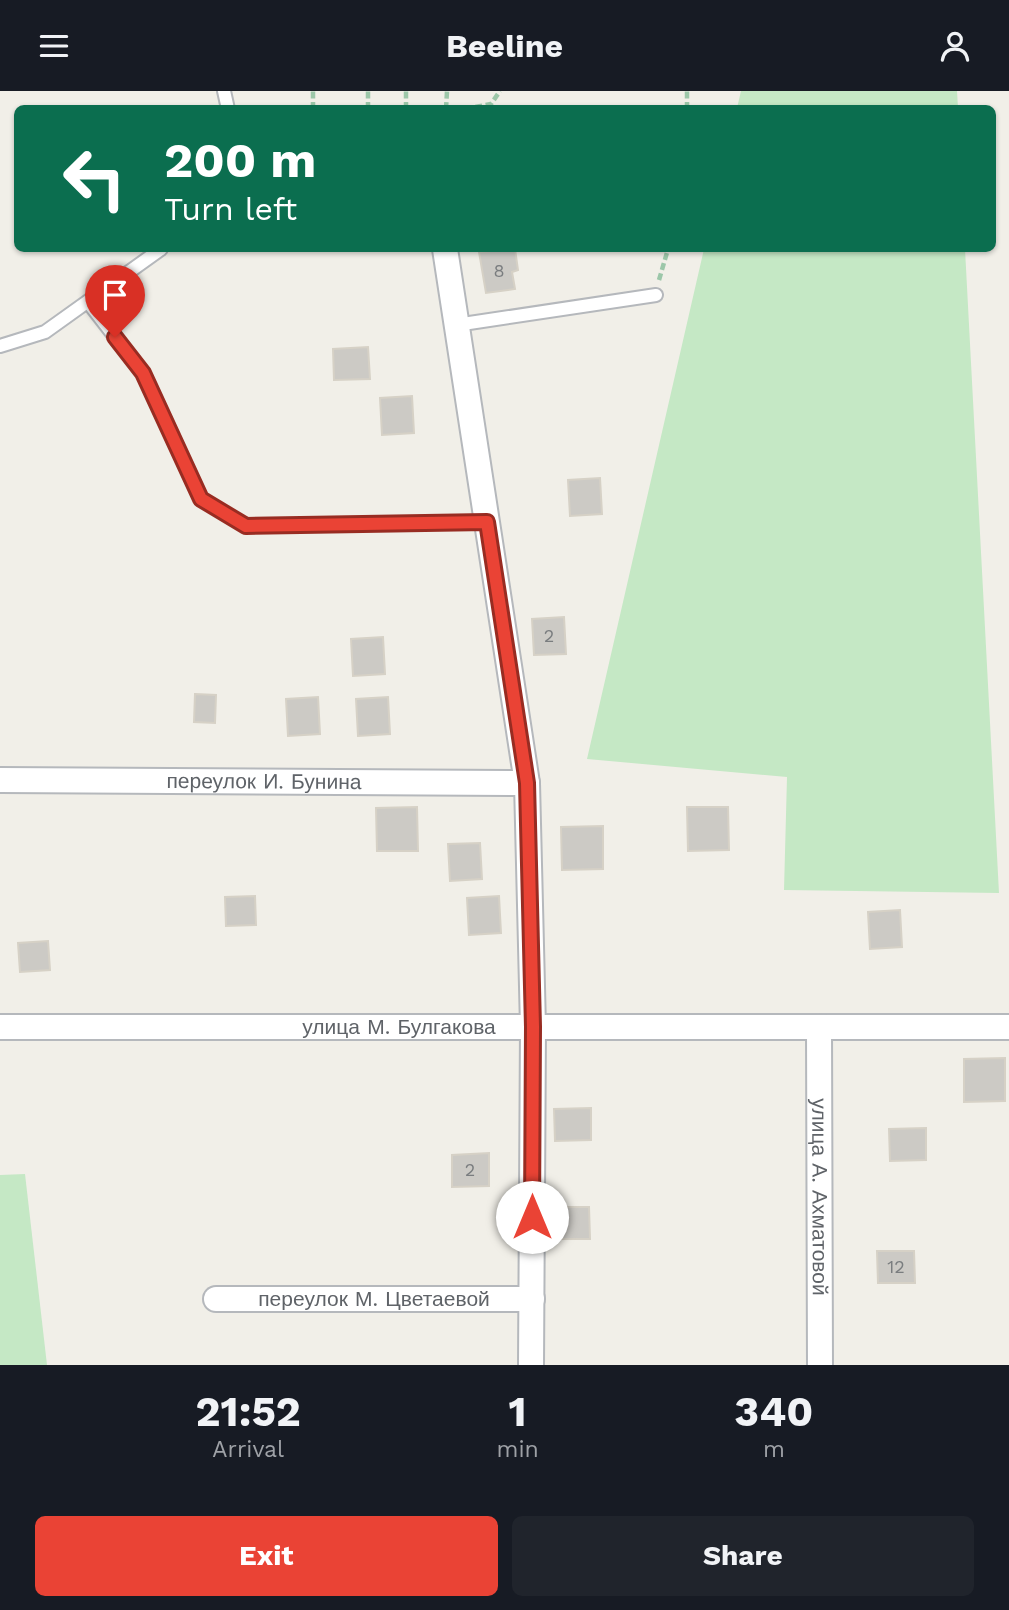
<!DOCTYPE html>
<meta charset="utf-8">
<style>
:root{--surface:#171b24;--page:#20242c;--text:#f1f3f6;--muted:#9ea1a6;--accent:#ea4335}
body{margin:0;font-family:"Work Sans",sans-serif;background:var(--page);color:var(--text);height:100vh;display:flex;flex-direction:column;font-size:26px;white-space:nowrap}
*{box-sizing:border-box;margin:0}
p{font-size:23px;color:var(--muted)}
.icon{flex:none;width:38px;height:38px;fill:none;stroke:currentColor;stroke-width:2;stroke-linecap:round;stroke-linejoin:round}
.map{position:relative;height:1274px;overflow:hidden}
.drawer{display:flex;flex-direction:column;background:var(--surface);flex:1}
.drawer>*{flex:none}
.banner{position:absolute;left:14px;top:14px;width:982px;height:147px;border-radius:10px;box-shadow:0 2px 5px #0004;background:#0b6e4f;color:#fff;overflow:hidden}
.pin{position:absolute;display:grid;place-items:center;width:60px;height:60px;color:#fff;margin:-72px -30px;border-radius:50% 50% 50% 0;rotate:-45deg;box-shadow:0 0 7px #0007}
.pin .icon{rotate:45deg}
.me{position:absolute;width:77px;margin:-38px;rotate:0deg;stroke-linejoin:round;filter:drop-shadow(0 0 5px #0008)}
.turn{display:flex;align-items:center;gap:24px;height:147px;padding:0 35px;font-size:32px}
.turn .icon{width:91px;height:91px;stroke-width:2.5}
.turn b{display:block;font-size:49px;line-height:60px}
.eta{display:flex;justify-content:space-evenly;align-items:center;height:119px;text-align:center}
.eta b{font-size:42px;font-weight:700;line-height:49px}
.action{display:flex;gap:14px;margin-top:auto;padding:14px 35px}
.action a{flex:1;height:80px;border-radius:10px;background:var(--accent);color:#fff;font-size:28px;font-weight:700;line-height:80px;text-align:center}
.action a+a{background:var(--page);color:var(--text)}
header{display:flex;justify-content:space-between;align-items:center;height:91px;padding:0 35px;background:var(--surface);font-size:32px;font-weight:700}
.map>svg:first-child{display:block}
</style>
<header><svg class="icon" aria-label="menu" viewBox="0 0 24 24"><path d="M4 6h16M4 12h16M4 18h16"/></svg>Beeline<svg class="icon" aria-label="person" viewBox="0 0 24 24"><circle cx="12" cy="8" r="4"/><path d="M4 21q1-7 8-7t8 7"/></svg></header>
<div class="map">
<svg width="1009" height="1274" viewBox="0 0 1009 1274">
<rect width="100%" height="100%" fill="#f1efe8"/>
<g fill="#c5e8c5">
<path d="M741,0H957L958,17H737Z"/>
<path d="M704,158H965L999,802L784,799L787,686L587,668Z"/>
<path d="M25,1083L47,1274H0V1084Z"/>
</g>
<g fill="#cccac5" stroke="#d6d1c6" stroke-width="2">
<path d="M515,158L518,179L512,181L515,198L486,202L479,161Z"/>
<path d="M368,256L370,288L334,289L333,258Z"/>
<path d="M412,305L414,342L382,344L380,307Z"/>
<path d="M600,387L602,423L570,425L568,389Z"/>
<path d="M564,526L566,563L534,564L532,528Z"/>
<path d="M383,546L385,583L353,585L351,548Z"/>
<path d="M195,603L216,604L215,632L194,631Z"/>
<path d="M318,606L320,643L288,645L286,608Z"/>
<path d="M388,606L390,643L358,645L356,608Z"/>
<path d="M417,716L418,760H377L376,717Z"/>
<path d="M687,716H728L729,759L688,760Z"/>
<path d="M603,735V778L562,779L561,736Z"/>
<path d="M480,752L482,788L450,790L448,753Z"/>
<path d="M255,805L256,834L226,835L225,806Z"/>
<path d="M499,805L501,842L469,844L467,807Z"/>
<path d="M900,819L902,856L870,858L868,821Z"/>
<path d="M48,850L50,879L20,881L18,852Z"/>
<path d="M1005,967V1010L964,1011V968Z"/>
<path d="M591,1017V1049L555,1050L554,1018Z"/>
<path d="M926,1037V1069L890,1070L889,1038Z"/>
<path d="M489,1062V1095L452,1096V1064Z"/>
<path d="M552,1116H589L590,1148H553Z"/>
<path d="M877,1160H914L915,1192H878Z"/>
</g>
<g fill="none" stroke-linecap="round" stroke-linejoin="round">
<g stroke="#b5b8bc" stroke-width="16">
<g id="service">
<path d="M224,0L228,18"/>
<path d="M88,211L143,282L201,408L246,435L487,431"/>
<path d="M456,234L656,204"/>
<path d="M0,255L45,241L161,158"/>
</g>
</g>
<g stroke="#b5b8bc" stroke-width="28">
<g id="minor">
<path d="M445,158L527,692L533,936L531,1274"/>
<path id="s1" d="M0,689L527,692"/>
<path id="s2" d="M0,936H1009"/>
<path id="s3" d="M819,936L820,1274"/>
<path id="s4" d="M216,1208H532"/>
</g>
</g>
<g stroke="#9cc7a9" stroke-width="4.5" stroke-dasharray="7 3.5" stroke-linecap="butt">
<path d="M313,18V0"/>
<path d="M368,18V0"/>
<path d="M406,18V0"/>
<path d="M446,18L447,0"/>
<path d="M465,18L491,13L500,0"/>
<path d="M687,18V0"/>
<path d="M659,189L668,158"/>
</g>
<use href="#service" stroke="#fff" stroke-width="12"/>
<use href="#minor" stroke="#fff" stroke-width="24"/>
</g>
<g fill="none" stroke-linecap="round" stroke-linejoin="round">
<g stroke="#982c22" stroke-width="18">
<path id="route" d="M115,246L143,282L201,408L246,435L487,431L527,692L533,936L532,1126"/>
</g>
<use href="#route" stroke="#ea4335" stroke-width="12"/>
</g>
<g text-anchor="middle" stroke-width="7" stroke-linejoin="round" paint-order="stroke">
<g font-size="18" fill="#7a7d7f">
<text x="499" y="186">8</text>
<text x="549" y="551">2</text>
<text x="470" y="1085">2</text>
<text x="896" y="1182">12</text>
</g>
<g font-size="21" fill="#5f6368" stroke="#fff">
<text dy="7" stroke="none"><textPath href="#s1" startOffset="264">переулок И. Бунина</textPath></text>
<text dy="7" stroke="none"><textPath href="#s2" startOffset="399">улица М. Булгакова</textPath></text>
<text dy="7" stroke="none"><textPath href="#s3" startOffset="170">улица А. Ахматовой</textPath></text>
<text dy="7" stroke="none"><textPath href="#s4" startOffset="158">переулок М. Цветаевой</textPath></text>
</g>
</g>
</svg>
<div class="pin" style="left:115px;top:246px;background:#d93025"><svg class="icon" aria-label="arrive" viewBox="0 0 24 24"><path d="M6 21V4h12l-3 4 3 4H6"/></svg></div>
<svg class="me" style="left:532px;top:1126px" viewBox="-20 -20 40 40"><circle r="19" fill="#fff"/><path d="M0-13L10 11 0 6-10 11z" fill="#ea4335"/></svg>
<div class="banner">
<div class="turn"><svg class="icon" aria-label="left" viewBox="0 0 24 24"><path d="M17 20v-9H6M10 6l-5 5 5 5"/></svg><div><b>200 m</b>Turn left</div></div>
</div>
</div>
<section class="drawer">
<div class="eta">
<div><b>21:52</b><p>Arrival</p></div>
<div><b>1</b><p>min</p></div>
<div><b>340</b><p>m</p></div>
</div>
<div class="action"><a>Exit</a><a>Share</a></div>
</section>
